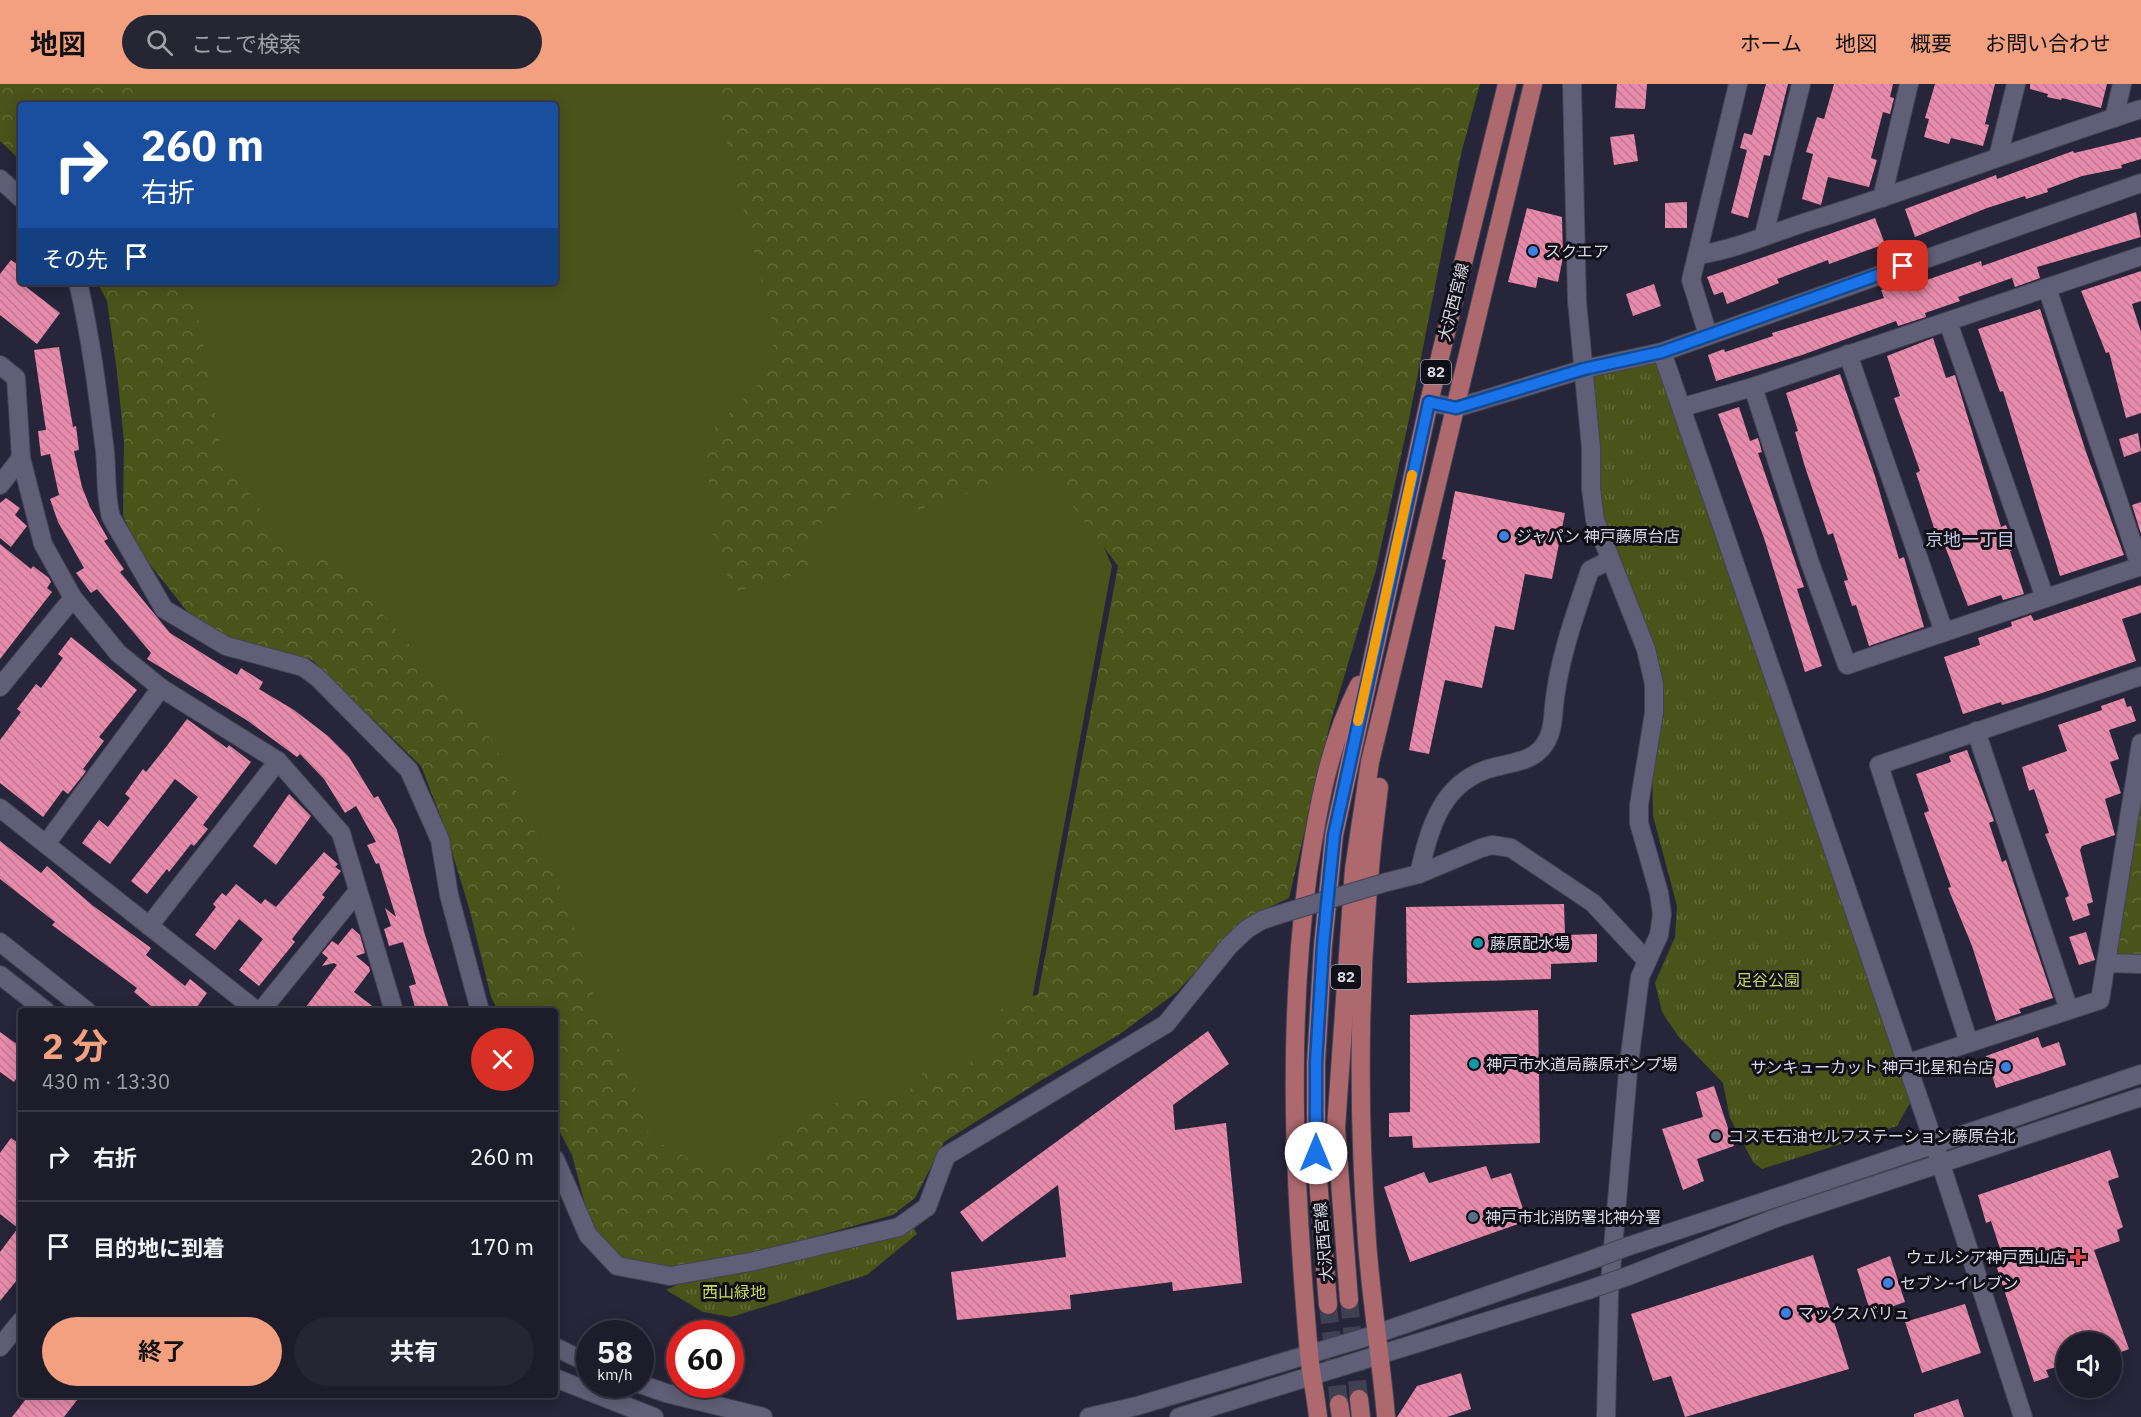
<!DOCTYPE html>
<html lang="ja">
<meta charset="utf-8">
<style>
:root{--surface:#1c1c2b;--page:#252533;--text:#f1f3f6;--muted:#a0a1a9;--line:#3a3a47;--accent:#f2a07f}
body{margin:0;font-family:"IBM Plex Sans","Noto Sans JP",sans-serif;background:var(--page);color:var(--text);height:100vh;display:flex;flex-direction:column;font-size:22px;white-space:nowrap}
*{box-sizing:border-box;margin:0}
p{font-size:20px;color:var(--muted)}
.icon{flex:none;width:33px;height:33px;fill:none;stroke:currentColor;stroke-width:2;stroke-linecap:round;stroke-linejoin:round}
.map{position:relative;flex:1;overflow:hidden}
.sheet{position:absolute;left:18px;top:924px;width:540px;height:390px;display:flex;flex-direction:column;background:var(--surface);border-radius:6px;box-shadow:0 3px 15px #0003,0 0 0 2px var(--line)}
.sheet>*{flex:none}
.top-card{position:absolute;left:18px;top:18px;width:540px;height:183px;border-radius:6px;box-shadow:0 3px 15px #0003,0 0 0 2px var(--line);background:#1a4fa0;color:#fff;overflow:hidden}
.tools{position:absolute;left:2056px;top:1248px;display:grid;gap:12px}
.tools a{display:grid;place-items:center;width:66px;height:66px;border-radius:50%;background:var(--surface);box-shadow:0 3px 15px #0003,0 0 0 2px var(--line);font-size:30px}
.speed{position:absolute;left:576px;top:1236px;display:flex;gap:12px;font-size:30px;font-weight:700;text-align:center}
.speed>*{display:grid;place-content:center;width:78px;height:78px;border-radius:50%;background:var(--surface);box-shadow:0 3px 15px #0003,0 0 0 2px var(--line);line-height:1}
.speed small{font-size:15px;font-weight:400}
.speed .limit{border:9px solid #d22;background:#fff;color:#111}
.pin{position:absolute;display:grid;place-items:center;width:51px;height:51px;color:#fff;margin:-26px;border-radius:12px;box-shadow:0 3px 9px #0006}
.me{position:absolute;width:66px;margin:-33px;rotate:0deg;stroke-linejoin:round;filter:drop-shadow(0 0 4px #0008)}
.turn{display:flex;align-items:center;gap:21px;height:126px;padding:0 24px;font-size:27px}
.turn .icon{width:78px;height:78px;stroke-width:2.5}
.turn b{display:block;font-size:42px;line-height:51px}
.then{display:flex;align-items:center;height:57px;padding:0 24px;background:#0003;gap:12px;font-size:22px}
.round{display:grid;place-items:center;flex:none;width:63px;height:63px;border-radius:32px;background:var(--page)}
.headline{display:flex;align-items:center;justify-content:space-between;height:102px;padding:0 24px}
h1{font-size:36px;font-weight:700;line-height:45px;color:var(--accent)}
.action{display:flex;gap:12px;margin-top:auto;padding:12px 24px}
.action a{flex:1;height:69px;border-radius:36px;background:var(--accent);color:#111;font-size:24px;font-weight:700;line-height:69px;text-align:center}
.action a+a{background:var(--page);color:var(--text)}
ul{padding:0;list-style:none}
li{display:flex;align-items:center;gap:18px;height:90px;padding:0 24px;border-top:2px solid var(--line)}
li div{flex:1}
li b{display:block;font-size:22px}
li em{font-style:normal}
header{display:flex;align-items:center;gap:36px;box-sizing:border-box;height:84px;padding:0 30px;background:var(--accent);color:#111}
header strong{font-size:28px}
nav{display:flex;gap:33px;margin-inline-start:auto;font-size:21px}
.search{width:420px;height:54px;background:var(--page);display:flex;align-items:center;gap:15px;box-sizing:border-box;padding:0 21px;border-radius:33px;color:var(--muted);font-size:22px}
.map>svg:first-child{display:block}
</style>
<header>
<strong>地図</strong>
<div class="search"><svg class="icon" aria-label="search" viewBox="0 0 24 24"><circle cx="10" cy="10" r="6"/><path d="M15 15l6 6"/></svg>ここで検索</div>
<nav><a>ホーム</a><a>地図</a><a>概要</a><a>お問い合わせ</a></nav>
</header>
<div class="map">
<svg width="2141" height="1333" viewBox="0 0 2141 1333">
<defs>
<pattern id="forest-crowns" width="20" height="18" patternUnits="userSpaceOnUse" patternTransform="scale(1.5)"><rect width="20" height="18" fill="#4a531a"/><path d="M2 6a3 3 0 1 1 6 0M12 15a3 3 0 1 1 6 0" fill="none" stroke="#646b3b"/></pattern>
<pattern id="park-tufts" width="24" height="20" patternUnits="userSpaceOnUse" patternTransform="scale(1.5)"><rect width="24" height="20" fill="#4a531a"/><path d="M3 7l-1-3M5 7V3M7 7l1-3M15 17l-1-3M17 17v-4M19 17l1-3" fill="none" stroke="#646b3b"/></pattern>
<pattern id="building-back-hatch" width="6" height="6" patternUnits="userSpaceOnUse" patternTransform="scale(1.5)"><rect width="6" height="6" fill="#e88aab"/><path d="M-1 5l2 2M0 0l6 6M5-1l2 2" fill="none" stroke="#be7892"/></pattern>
</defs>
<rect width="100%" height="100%" fill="#262539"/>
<path fill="#4a531a" d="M0,0H796L1024,276L1112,482L1014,1013L659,1143L491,716L215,387L179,198H555V21H21Z"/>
<g fill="url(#forest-crowns)">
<path d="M0,0H140L160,21H21V77L0,57Z"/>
<path d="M715,0H1480L1461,70L1408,340L1376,486L1330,640L1289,814L1243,836L1177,908L1120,950L1040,997L944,1058L915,1114L893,1131L778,1163L670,1184L622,1175L591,1143L572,1071L555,1039V927H498L491,913L470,827L442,736L421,682L312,576L240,560L194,536L140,468L123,432L124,358L117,288L107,217L97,198H192L222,370L293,473L330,469L492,656L563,808L595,914L636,1004L650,1054L696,1078L752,1079L774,1051L858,1008L902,1014L924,988H949L989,969L996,927L1038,910L1118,482L1044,384L917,426L855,407L810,450L814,485L734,508L712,455L720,423L698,373L716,342L759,300L776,253L732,81Z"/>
<path d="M2141,699V874H2112Z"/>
</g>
<g fill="url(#park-tufts)">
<path d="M1662,268L1916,1008L1897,1042L1762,1085L1753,1078L1730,1034L1723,999L1678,952L1662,928L1655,899L1675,853L1677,822L1653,732L1652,675L1657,597L1605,448L1584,285Z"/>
<path d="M911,1138L917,1150L867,1191L731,1233L703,1228L666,1206L689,1195Z"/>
</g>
<g fill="url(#building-back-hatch)">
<path d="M1617,0H1647L1645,25L1615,24Z"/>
<path d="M1766,0H1788L1770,72L1764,71L1748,134L1731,129L1747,66L1740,64L1744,49L1752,51Z"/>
<path d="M1834,0H1893L1890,13L1894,14L1890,30L1883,28L1871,74L1877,76L1869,103L1828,93L1821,121L1802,115L1813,70L1806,68L1817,33L1824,35Z"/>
<path d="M1935,0H1995L1985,40L1989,41L1983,62L1951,54L1949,60L1924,53L1929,35L1925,34Z"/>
<path d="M2030,0H2107L2101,24L2062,14L2061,16L2047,13L2048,10L2030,5Z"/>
<path d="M1634,50L1638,77L1614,81L1610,53Z"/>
<path d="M2141,53V75L2121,81L2122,84L2082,92L2047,105L2048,108L2026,115L2025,112L1987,124L1915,153L1905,125L1996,91L1997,95L2073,67L2074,69Z"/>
<path d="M1687,118V144H1665V119Z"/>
<path d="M1527,124L1562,133L1563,173L1558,198L1538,193L1536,204L1508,198Z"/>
<path d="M2136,128L2141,153L2037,183L2040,194L2015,203L2012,194L1958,213L1960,217L1925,229L1926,233L1898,242L1896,237L1802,271L1716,297L1708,271L1724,265L1725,268L1773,252L1772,249L1884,214L1881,206L1903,199L1904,204L1981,177L1982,182Z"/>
<path d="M1875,134L1885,160L1829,180L1828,176L1777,195L1779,199L1727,220L1723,208L1714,211L1707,193Z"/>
<path d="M11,176L21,183V199L60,229L37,260L0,231V190Z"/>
<path d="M2141,187V217L2132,220L2141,248V329L2126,334L2109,268L2106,269L2081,207Z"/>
<path d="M1654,200L1661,222L1633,232L1626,210Z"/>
<path d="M2040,225L2086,368L2124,471L2060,492L2003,307L2000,308L1978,245Z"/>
<path d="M1933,254L1946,294L1955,291L2001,443L2006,441L2015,465L2010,467L2024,510L2003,516L2001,511L1968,522L1941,452L1937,453L1916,389L1920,387L1894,314L1900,312L1887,272Z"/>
<path d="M59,263L73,343L76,342L79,366L74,367L82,403L90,423L108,455L104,457L124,485L120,488L170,549L237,591L241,584L263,598L259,605L294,626L328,652L349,673L374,714L378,712L397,746L425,851L450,927H416L409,902L416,900L403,858L389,862L384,845L391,842L385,824L396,833L379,779L376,780L367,761L376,758L356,722L345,729L324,695L300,670L297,673L248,637L147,575L151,569L97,505L91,509L76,489L84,484L58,438L50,415L59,411L50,370L41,372L38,347L46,346L34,266Z"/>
<path d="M1840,290L1875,392L1899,475L1904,473L1924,543L1869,562L1856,521L1852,522L1844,497L1848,496L1833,449L1828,451L1805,383L1795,348L1798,347L1786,309Z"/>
<path d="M1739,323L1750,357L1758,354L1762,368L1758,369L1804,503L1797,505L1822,582L1805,588L1764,454L1718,330Z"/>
<path d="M2138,349L2141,367L2124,373L2119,355Z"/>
<path d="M1455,407L1565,429L1552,495L1525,490L1514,546L1495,542L1482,604L1445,596L1429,670L1409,666L1446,476L1442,475Z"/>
<path d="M6,414L20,424L15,431L27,442L11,463L0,454V419Z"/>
<path d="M2141,418V450L2132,421Z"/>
<path d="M0,460L31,485L33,482L49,494L51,498L47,504L52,508L0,575Z"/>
<path d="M2141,501V529L2122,535L2136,577L2039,610L2002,621L2001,618L1963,630L1944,573L1980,561L1978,554L2012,542L2011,538L2031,531L2034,537Z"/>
<path d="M71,553L137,606L99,653L104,657L83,685L86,687L84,690L68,710L63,706L43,733L0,699V656L21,628L17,625L36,600L41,604L63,574L58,570Z"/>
<path d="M2124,614L2127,623L2131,622L2136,637L2109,646L2119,675L2110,678L2121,709L2105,715L2115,751L2082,762L2080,766L2093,818L2087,820L2090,831L2073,837L2065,814L2069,812L2045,750L2049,749L2034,705L2029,707L2022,683L2067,667L2058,641L2102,626L2101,622Z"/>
<path d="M187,635L227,664L229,661L251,678L203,741L208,745L194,762L191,760L169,788L167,785L147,810L131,797L198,713L175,695L110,780L82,759L99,736L108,743L130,714L125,710L143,685L146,688L166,663Z"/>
<path d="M1967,666L1994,737L1989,739L2002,778L2006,776L2053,914L2019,925L2021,929L1996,937L1972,862L1948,804L1951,803L1924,729L1929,727L1916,690L1951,678L1949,672Z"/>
<path d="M289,710L311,732L276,781L253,762Z"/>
<path d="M0,757L41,789L47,782L92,821L151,864L146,871L185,902L190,895L207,909L194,927H157L134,908L137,904L52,841L55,838L0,795Z"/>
<path d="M324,768L338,780L335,783L341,787L322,811L325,813L292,855L295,858L259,902L239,886L263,855L239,835L215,866L195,851L216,823L213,820L222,809L226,812L236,800L261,820L265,815L276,823Z"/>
<path d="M1564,820L1565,851L1597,850V878L1551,880V895L1407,899L1406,823Z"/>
<path d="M352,844L360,851L365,869L356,872L369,883L370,887L354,908L379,927H303L337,881L334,879L322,882L328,874L322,869L332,857L338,861Z"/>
<path d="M2086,848L2095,876L2079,881L2069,853Z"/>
<path d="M1538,926L1540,1059L1413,1064L1412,1052L1389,1053V1029L1410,1028V931Z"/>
<path d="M1208,947L1229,980L1173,1021L1175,1046L1226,1039L1242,1199L1173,1207L1172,1198L1070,1211L1071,1225L957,1236L951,1188L1066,1173L1058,1101L982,1158L960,1128Z"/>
<path d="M0,948L21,963V988L14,998L0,988Z"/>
<path d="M2038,953L2042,964L2059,958L2066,981L1996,1004L1986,972Z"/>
<path d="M1714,1002L1734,1062L1697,1075L1704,1097L1683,1106L1662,1045L1703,1033L1696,1008Z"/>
<path d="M11,1054L21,1061V1191L0,1217V1168L18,1144L0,1130V1069Z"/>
<path d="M2110,1066L2119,1093L2108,1097L2123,1143L2117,1146L2120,1157L2094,1166L2129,1265L2116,1270L2112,1258H2067V1280L2046,1286L2049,1293L2034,1298L1997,1184L2005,1180L1991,1137L1986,1139L1978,1111Z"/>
<path d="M1486,1082L1491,1095L1511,1089L1527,1137L1410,1178L1384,1103L1424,1088L1429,1099Z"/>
<path d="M1813,1171L1849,1285L1685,1333L1671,1292L1653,1297L1631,1230Z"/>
<path d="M1890,1172L1905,1218L1871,1230L1857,1185Z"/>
<path d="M1965,1220L1981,1269L1922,1289L1905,1238Z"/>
<path d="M1461,1289L1471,1325L1447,1333H1397L1417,1302Z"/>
<path d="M29,1311H81L64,1333H12Z"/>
<path d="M1958,1315L1964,1333H1914V1330Z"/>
</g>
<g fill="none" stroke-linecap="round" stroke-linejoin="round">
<g stroke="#414053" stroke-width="18" stroke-dasharray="18 9" stroke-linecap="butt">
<path d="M1349,1216L1359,1315"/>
<path d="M1328,1221L1339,1320"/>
</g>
<g stroke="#444253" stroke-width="20">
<g id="minor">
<path d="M1572,0L1577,217L1591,364V405L1595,436L1646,565L1654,600V629L1639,721V739L1659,809L1662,830L1659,851L1640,893L1628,987L1609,1211L1606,1333"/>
<path d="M2114,34L2122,0"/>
<path d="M1998,73L2016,0"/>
<path d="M0,95L21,114"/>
<path d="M1882,114L1909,0"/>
<path d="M1764,151L1801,0"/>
<path d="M1698,171C1738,165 1776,147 1816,135C1925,101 2032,60 2141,25"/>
<path d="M78,198C91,254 98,311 105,368C107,390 105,411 111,433L164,525L226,562L303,583L318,594L409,686L440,756L449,811L480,927"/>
<path d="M2047,204L2140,482"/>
<path d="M1948,238L2045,514"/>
<path d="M1708,251L1691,196L1738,0"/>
<path d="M1848,270L1944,548"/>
<path d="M0,281L16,294L21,374L43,460L73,514L118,569L161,604L278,677L341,749L394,927"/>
<path d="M1753,303L1810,479L1847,581L2141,482"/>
<path d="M1683,323L1753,303L2141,172"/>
<path d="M0,401L21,374"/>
<path d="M0,603L73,514"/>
<path d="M1976,647L2069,926"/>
<path d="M0,724L257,927"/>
<path d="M46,760L161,604"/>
<path d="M1419,790C1430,742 1442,696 1495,683C1511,679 1530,677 1541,665C1552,653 1553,637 1554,622C1559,574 1575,531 1590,486L1610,476"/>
<path d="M1387,798L1419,790L1481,764L1492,761L1511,764L1593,819L1647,877"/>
<path d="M149,842L278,677"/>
<path d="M2106,879L2141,880"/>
<path d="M261,927L358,807"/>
<path d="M1969,959L1879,681L2141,592"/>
<path d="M1905,980L2100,916L2141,659"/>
<path d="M555,1075L588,1151L617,1182L670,1192L750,1178L899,1143L927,1123L946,1072L1166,940L1229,862L1247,845L1262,836L1287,828"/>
</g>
</g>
<g stroke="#444253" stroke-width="20">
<g id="tertiary">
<path d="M1662,268L1934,1059L2023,1333"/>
<path d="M1429,318L1456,324L1584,285L1662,268L2141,99"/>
<path d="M0,858L87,927"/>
<path d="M0,891L46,927"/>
<path d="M1629,1162C1800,1107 1970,1048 2141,990"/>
<path d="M1628,1192L1776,1134L2141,1013"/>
<path d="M0,1263L21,1237"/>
<path d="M555,1263L590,1280"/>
<path d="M555,1294L654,1333"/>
<path d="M640,1300L666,1309L763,1333"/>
<path d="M1089,1333L1137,1322L1370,1252L1591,1176"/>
<path d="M1179,1333L1588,1206"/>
</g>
</g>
<g stroke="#444253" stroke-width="20">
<g id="primary">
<path d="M1379,703C1359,853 1356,1006 1367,1157C1371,1216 1381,1274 1386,1333"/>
<path d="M1349,1216L1336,1044L1354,785L1370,678L1533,0"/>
<path d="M1328,1221L1316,1069V979L1323,861L1334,751L1429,318L1507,0"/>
<path d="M1359,1315L1361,1333"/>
<path d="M1339,1320L1341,1333"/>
<path d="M1318,1333C1316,1312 1311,1291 1309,1270C1295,1109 1286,949 1308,789C1318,723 1329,660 1359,601"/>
</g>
</g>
<use href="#minor" stroke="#605f77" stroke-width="18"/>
<use href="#tertiary" stroke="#605f77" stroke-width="18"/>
<use href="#primary" stroke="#ad696e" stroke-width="18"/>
<g stroke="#444253" stroke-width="20" stroke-linecap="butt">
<path id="minor-bridge" d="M1287,828L1387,798"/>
</g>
<g stroke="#444253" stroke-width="20" stroke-linecap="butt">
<g id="tertiary-bridge">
<path d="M1591,1176L1629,1162"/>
<path d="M1588,1206L1628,1192"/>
</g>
</g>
<use href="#minor-bridge" stroke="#605f77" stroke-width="18"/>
<use href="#tertiary-bridge" stroke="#605f77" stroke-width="18"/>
</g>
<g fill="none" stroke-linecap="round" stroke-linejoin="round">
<g stroke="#114b97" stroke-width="15">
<path id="route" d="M1316,1069V979L1323,861L1334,751L1429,318L1456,324L1584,285L1662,268L1903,182"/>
</g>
<use href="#route" stroke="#1a73e8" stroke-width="10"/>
<path stroke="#f59e0b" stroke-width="10" d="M1358,637L1412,391"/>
</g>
<g fill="#3f7fe0" stroke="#100f18" stroke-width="2">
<circle cx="1533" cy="167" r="6"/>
<circle cx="1504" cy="452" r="6"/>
<circle cx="2006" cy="983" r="6"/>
<circle cx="1888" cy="1199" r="6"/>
<circle cx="1786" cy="1229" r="6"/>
</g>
<g fill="#0f9aa8" stroke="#100f18" stroke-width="2">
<circle cx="1478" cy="859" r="6"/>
<circle cx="1474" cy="980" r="6"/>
</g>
<g fill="#5c6f8a" stroke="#100f18" stroke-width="2">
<circle cx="1716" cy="1052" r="6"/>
<circle cx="1473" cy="1133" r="6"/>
</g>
<path fill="#e0444e" stroke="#100f18" stroke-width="2" d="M2075 1164h6v6h6v6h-6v6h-6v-6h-6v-6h6z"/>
<g text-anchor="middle" stroke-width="6" stroke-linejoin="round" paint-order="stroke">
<g fill="#100f18" stroke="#9d9ca8" stroke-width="1.5">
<rect x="1421" y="276" width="30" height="24" rx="4.5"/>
<rect x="1331" y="881" width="30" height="24" rx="4.5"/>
</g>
<g font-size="15" font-weight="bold" fill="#d9d9e6">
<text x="1436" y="293">82</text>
<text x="1346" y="898">82</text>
</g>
<g font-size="16" fill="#d9d9e6" stroke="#100f18" text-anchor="start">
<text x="1545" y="173">スクエア</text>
<text x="1516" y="458">ジャパン 神戸藤原台店</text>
<text x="1490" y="865">藤原配水場</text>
<text x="1486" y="986">神戸市水道局藤原ポンプ場</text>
<text x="1994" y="989" text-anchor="end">サンキューカット 神戸北星和台店</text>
<text x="1728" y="1058">コスモ石油セルフステーション藤原台北</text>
<text x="1485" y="1139">神戸市北消防署北神分署</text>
<text x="2066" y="1179" text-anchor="end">ウェルシア神戸西山店</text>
<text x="1900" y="1205">セブン-イレブン</text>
<text x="1798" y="1235">マックスバリュ</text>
</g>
<g font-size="16" fill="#d9d9e6" stroke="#100f18">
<text transform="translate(1453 218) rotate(-76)" y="6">大沢西宮線</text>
<text transform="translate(1323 1158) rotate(-95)" y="6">大沢西宮線</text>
</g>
<g font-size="16" fill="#c5da5e" stroke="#100f18">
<text x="1768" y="902">足谷公園</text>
<text x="734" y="1214">西山緑地</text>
</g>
<g font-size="18" fill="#c6c5e0" stroke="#100f18">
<text x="1970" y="462">京地一丁目</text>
</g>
</g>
</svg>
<div class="tools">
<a><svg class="icon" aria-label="sound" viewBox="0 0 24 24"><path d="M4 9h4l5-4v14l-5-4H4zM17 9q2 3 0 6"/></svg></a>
</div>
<div class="speed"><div>58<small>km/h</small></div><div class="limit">60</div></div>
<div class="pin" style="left:1903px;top:182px;background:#d93025"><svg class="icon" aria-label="arrive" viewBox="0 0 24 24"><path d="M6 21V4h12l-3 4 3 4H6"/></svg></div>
<svg class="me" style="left:1316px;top:1069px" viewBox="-20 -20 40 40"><circle r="19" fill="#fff"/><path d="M0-13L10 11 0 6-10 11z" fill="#1a73e8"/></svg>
<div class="top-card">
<div class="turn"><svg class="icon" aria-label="right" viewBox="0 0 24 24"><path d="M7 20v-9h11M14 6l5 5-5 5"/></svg><div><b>260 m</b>右折</div></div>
<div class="then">その先<svg class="icon" aria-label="arrive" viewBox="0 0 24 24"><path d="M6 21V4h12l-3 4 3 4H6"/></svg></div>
</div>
<section class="sheet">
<div class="headline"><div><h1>2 分</h1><p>430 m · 13:30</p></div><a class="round" style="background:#d93025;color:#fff"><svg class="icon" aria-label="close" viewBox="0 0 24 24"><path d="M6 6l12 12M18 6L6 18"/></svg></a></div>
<ul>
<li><svg class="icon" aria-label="right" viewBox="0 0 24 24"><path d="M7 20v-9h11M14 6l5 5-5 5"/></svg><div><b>右折</b></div><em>260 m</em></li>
<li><svg class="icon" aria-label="arrive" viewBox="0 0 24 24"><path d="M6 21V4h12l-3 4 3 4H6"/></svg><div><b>目的地に到着</b></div><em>170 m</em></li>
</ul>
<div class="action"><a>終了</a><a>共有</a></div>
</section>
</div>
